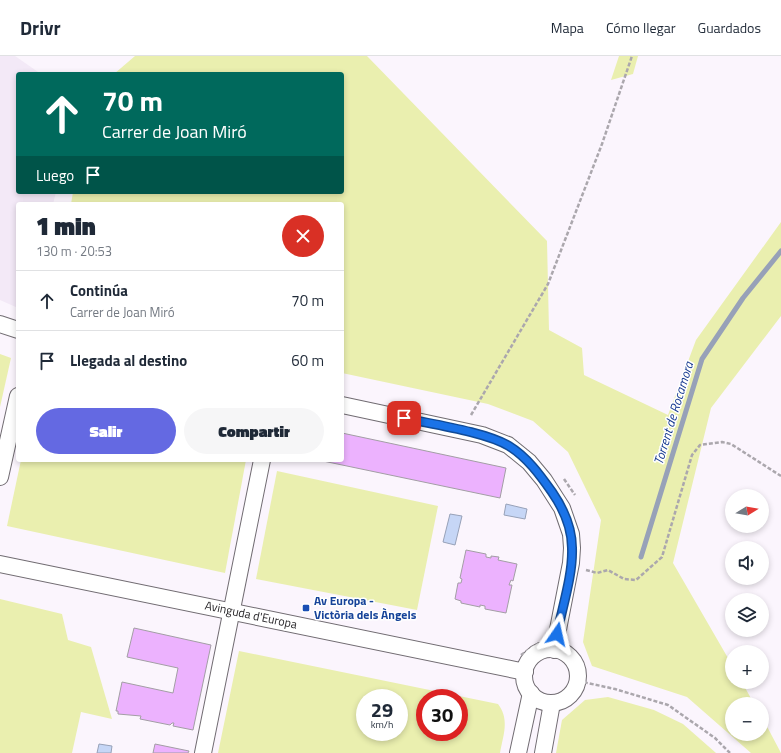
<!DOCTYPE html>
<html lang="es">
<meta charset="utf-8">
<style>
:root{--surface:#fff;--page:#f6f6f7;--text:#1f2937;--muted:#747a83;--line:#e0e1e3;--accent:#6469e2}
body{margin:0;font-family:"Titillium Web",sans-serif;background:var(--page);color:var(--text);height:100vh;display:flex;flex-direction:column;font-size:15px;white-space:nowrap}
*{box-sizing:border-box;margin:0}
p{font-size:13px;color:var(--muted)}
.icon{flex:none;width:22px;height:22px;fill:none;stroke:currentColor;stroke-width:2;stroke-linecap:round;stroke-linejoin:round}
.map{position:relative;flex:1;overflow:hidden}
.drawer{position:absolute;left:16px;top:146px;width:328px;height:260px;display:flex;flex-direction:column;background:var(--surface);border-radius:4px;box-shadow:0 2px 6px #0003}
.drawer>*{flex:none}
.top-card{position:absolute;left:16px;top:16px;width:328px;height:122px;border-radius:4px;box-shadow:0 2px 6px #0003;background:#00695c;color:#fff;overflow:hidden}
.needle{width:26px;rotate:79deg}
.fabs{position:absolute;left:725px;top:433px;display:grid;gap:8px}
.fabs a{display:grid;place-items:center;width:44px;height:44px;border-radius:50%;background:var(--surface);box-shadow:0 2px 6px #0003;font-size:20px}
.speed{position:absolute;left:356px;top:633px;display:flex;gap:8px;font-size:20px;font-weight:700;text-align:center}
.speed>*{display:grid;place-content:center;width:52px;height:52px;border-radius:50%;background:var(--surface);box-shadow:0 2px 6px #0003;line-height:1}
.speed small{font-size:10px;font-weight:400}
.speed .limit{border:6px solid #d22;background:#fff;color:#111}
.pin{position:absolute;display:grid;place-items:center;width:34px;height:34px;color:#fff;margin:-17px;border-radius:8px;box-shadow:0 2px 6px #0006}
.me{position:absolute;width:44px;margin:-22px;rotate:11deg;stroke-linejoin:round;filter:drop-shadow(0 0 3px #0008)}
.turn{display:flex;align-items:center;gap:14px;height:84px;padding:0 20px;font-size:18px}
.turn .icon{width:52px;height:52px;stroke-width:2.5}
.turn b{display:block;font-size:28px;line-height:34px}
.then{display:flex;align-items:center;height:38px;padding:0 20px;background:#0003;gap:8px;font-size:15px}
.round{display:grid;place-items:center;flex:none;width:42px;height:42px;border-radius:21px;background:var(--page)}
.overview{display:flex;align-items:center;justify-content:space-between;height:68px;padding:0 20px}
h1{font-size:24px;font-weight:800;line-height:30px}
.action{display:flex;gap:8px;margin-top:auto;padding:8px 20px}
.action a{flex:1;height:46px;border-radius:24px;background:var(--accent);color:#fff;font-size:16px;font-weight:800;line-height:46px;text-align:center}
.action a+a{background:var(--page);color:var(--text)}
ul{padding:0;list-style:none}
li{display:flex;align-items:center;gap:12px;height:60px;padding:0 20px;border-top:1px solid var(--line)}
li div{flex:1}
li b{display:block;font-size:15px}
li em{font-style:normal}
header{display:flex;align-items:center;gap:24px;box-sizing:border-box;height:56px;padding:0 20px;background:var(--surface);border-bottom:1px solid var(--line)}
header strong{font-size:19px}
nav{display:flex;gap:22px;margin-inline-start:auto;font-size:14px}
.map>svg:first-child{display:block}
</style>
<header>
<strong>Drivr</strong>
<nav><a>Mapa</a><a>Cómo llegar</a><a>Guardados</a></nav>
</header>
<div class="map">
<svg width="781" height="697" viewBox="0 0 781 697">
<rect width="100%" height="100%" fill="#fbf5fd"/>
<path fill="#f3e9f7" d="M0,0H15L41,18H18V136H56L53,148H18V252L0,244Z"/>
<g fill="#eaefaf" fill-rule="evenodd">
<path d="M135,0H367L547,185L549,274L582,292L584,319L668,359L696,284L781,166V260L711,352L673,507L732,609V626H742L754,648H732V678H762V661L781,697H751L687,641L592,610L583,586L601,464L568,396L533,365L488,348L342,317V148H71L73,136H342V18H114Z"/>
<path d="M619,0H638L633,18L611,24Z"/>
<path d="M0,298L11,302L0,351Z"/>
<path d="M21,404H246L225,517L7,470Z"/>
<path d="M277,415L438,450L417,554L256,523Z"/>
<path d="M0,543L62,558L68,584L91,591L112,663L81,656L72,697H0Z"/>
<path d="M239,595L498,648C510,664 503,679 500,697H218ZM365,642H399V676H365ZM425,642H459V676H425Z"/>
<path d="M608,641L654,654L683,668L716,697H556L562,664L585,644Z"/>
</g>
<g fill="#c6d6f6" stroke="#97a1b8">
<path d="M506,448L527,453L525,463L504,459Z"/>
<path d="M450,458L462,460L455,489L443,486Z"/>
<path d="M99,688L112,690L111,697H97Z"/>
</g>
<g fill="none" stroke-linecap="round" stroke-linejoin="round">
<path stroke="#97a1b8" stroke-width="5" d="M641,501L702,303L743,242L781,195"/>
</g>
<g fill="#ecb2fe" stroke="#a39ea5">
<path d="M342,377L506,412L500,442L323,405L342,404Z"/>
<path d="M466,494L486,498V501L491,502V500L499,501L498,504L517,508L513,525L511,524L509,529H512L506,557L485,553V550L480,549V551L461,547V545L455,543L458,527H461L462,523L460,522Z"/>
<path d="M134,572L211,589L193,674L173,670L174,667H172L170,669L140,663L141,660L118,658V655H116L122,626L173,637L178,612L127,601Z"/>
<path d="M155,688L189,695L188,697H153Z"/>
</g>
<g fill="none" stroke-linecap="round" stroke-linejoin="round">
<g stroke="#716c72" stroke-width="18">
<g id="street">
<path d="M0,268L18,274"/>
<path d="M342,349L482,379L508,389L529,406L544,424L562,452L571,478L572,492L571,507L554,594"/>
<path d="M0,421L18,340"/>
<path d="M0,508L525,616"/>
<circle cx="551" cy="620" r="27"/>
<path d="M203,697L262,404"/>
<path d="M518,697L531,637"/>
<path d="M543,697L552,647"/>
</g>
</g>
<g stroke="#aba7ad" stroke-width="2.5" stroke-dasharray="4 2" stroke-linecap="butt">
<path d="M471,359L548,228L602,88L632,0"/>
<path d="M564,423L575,439"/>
<path d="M586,514L597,517L608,514L624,523L636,524L662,501L692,399L700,389L722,386L731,388L781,420"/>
<path d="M521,599L539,587"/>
<path d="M578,625L615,633L668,649L715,682L730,697"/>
</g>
<use href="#street" stroke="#fff" stroke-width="16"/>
</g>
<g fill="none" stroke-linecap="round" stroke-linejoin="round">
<g stroke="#114b97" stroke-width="10">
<path id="route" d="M404,362C431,368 486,376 509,390C527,401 540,419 552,436C563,452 572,472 572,492C573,519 562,552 557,578"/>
</g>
<use href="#route" stroke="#1a73e8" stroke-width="7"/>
</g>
<rect fill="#1a4fb4" stroke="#fff" stroke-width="1.5" x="302" y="548" width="8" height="8" rx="2"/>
<g text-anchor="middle" stroke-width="3" stroke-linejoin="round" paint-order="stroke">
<g font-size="12" font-weight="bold" fill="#164399" stroke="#fff" text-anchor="start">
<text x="314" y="549">Av Europa -<tspan x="314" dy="14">Victòria dels Àngels</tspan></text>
</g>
<g font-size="12" fill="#282629" stroke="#fff">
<text transform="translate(251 559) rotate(12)" y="4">Avinguda d'Europa</text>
</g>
<g font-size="13" font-style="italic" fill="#183b91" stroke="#fff">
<text transform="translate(673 357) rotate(-73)" y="5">Torrent de Rocamora</text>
</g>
</g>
</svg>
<div class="fabs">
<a><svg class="needle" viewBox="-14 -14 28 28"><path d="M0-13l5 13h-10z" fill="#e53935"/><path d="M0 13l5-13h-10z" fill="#747a83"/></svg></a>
<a><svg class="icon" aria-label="sound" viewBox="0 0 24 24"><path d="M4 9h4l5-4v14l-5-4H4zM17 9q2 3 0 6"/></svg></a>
<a><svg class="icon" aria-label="layers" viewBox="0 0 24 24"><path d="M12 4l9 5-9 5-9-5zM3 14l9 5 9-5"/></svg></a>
<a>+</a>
<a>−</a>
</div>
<div class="speed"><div>29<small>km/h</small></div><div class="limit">30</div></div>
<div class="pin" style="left:404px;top:362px;background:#d93025"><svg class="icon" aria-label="arrive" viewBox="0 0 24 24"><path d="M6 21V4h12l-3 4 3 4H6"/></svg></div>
<svg class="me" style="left:557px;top:578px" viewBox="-20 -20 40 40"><path d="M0-17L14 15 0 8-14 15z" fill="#1a73e8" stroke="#fff" stroke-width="4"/></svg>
<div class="top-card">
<div class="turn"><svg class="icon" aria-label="ahead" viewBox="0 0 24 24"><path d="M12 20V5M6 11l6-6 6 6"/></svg><div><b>70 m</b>Carrer de Joan Miró</div></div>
<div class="then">Luego<svg class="icon" aria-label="arrive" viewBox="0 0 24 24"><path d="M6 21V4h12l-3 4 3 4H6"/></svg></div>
</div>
<section class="drawer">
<div class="overview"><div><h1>1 min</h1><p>130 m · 20:53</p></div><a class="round" style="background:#d93025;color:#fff"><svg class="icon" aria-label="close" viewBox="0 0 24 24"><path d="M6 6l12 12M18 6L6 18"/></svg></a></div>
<ul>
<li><svg class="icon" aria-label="ahead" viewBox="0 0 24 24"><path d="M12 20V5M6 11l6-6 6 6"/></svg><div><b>Continúa</b><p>Carrer de Joan Miró</p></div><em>70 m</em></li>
<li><svg class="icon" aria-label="arrive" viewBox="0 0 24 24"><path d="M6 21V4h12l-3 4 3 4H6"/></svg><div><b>Llegada al destino</b></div><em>60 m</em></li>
</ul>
<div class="action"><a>Salir</a><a>Compartir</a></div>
</section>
</div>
